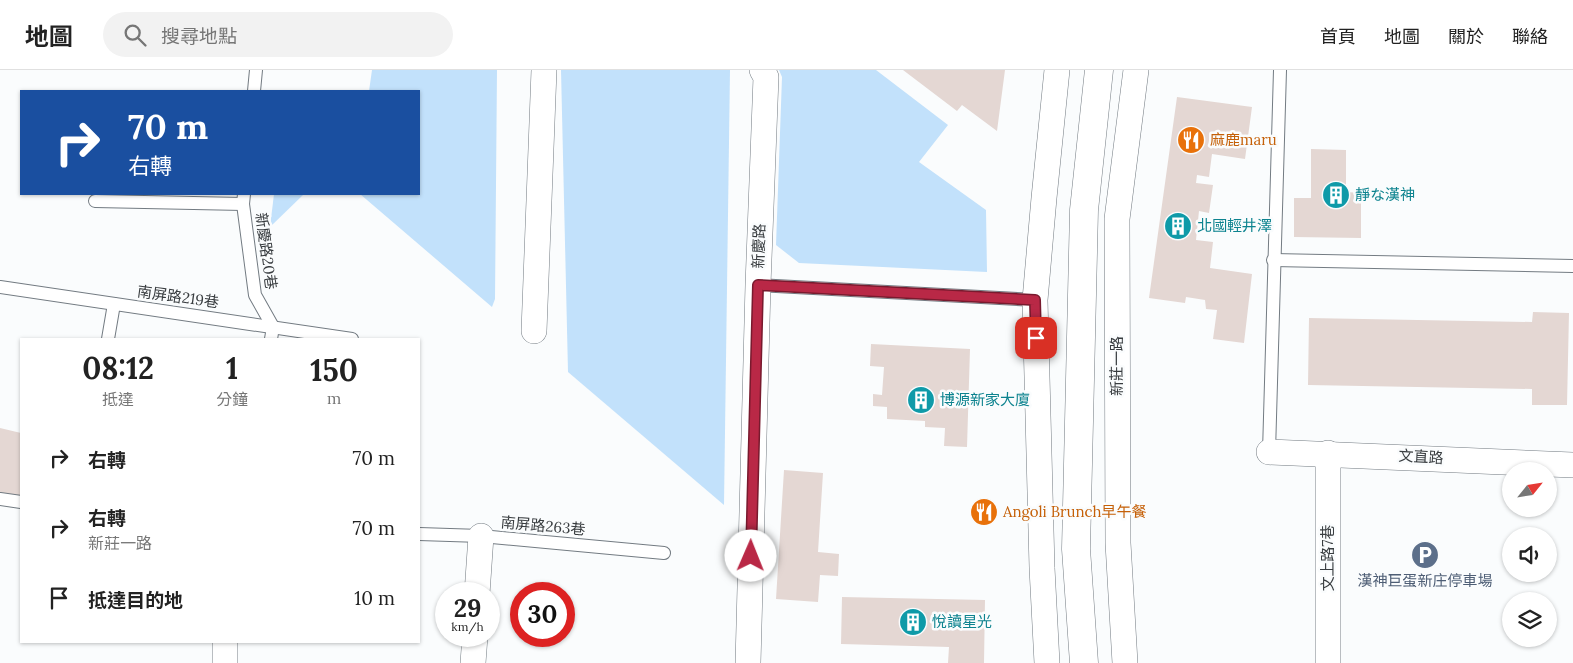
<!DOCTYPE html>
<html lang="zh-TW">
<meta charset="utf-8">
<style>
:root{--surface:#fff;--page:#f2f2f2;--text:#222;--muted:#767676;--line:#e0e0e0}
body{margin:0;font-family:Lora,"Noto Sans TC","Noto Sans JP",serif;background:var(--page);color:var(--text);height:100vh;display:flex;flex-direction:column;font-size:19px;white-space:nowrap}
*{box-sizing:border-box;margin:0}
p{font-size:16px;color:var(--muted)}
.icon{flex:none;width:28px;height:28px;fill:none;stroke:currentColor;stroke-width:2;stroke-linecap:round;stroke-linejoin:round}
.map{position:relative;flex:1;overflow:hidden}
.details{position:absolute;left:20px;top:268px;width:400px;height:305px;display:flex;flex-direction:column;background:var(--surface);border-radius:0px;box-shadow:0 1px 4px #0004}
.details>*{flex:none}
.hud{position:absolute;left:20px;top:20px;width:400px;height:105px;border-radius:0px;box-shadow:0 1px 4px #0004;background:#1a4fa0;color:#fff;overflow:hidden}
.needle{width:32px;rotate:60deg}
.buttons{position:absolute;left:1502px;top:392px;display:grid;gap:10px}
.buttons a{display:grid;place-items:center;width:55px;height:55px;border-radius:50%;background:var(--surface);box-shadow:0 1px 4px #0004;font-size:25px}
.speed{position:absolute;left:435px;top:512px;display:flex;gap:10px;font-size:25px;font-weight:700;text-align:center}
.speed>*{display:grid;place-content:center;width:65px;height:65px;border-radius:50%;background:var(--surface);box-shadow:0 1px 4px #0004;line-height:1}
.speed small{font-size:12px;font-weight:400}
.speed .limit{border:8px solid #d22;background:#fff;color:#111}
.pin{position:absolute;display:grid;place-items:center;width:42px;height:42px;color:#fff;margin:-21px;border-radius:10px;box-shadow:0 2px 8px #0006}
.me{position:absolute;width:55px;margin:-28px;rotate:1deg;stroke-linejoin:round;filter:drop-shadow(0 0 4px #0008)}
.turn{display:flex;align-items:center;gap:18px;height:105px;padding:0 25px;font-size:22px}
.turn .icon{width:65px;height:65px;stroke-width:2.5}
.turn b{display:block;font-size:35px;line-height:42px}
.eta{display:flex;justify-content:space-evenly;align-items:center;height:85px;text-align:center}
.eta b{font-size:30px;font-weight:700;line-height:35px}
ul{padding:0;list-style:none}
li{display:flex;align-items:center;gap:15px;height:70px;padding:0 25px}
li div{flex:1}
li b{display:block;font-size:19px}
li em{font-style:normal}
header{display:flex;align-items:center;gap:30px;box-sizing:border-box;height:70px;padding:0 25px;background:var(--surface);border-bottom:1px solid var(--line)}
header strong{font-size:24px}
nav{display:flex;gap:28px;margin-inline-start:auto;font-size:18px}
.search{width:350px;height:45px;background:var(--page);display:flex;align-items:center;gap:12px;box-sizing:border-box;padding:0 18px;border-radius:28px;color:var(--muted);font-size:19px}
.map>svg:first-child{display:block}
</style>
<header>
<strong>地圖</strong>
<div class="search"><svg class="icon" aria-label="search" viewBox="0 0 24 24"><circle cx="10" cy="10" r="6"/><path d="M15 15l6 6"/></svg>搜尋地點</div>
<nav><a>首頁</a><a>地圖</a><a>關於</a><a>聯絡</a></nav>
</header>
<div class="map">
<svg width="1573" height="593" viewBox="0 0 1573 593">
<rect width="100%" height="100%" fill="#fafcfd"/>
<g fill="#c2e1fb">
<path d="M372,0H497L495,229L492,237L360,124H419V21H369Z"/>
<path d="M561,0H730L724,435L568,302Z"/>
<path d="M779,0H876L948,55L919,92L986,140L987,202L799,193L776,175L782,7Z"/>
<path d="M274,124H304L270,157Z"/>
</g>
<g fill="#e4d7d3">
<path d="M903,0H1005L997,61L962,35L957,41Z"/>
<path d="M1177,27L1252,37L1245,89L1212,84L1209,107L1197,105L1196,113L1213,115L1209,143L1199,141L1196,170L1213,172L1210,198L1252,204L1244,273L1213,269L1217,240L1206,239L1205,230L1186,227L1185,233L1149,228Z"/>
<path d="M1311,79L1346,80V122L1361,123V168L1294,167V128H1311Z"/>
<path d="M1533,242L1569,243L1567,335H1532V319L1308,315L1309,248L1532,252Z"/>
<path d="M871,274L970,279L967,377L944,376L945,358L925,357V351L887,349V337L873,336V324L882,325L884,297L870,296Z"/>
<path d="M0,358L21,363V428L0,423Z"/>
<path d="M784,400L823,403L818,482L839,484L838,506L820,505L818,532L776,529Z"/>
<path d="M842,527L985,530L984,593H948L949,577L841,574Z"/>
</g>
<g fill="none" stroke-linecap="round" stroke-linejoin="round">
<g stroke="#737b82" stroke-width="14">
<g id="lane">
<path d="M254,21L256,0"/>
<path d="M244,124L243,134L255,225L273,257L271,269"/>
<path d="M95,131L243,134"/>
<path d="M1273,190L1573,196"/>
<path d="M758,215L1035,230"/>
<path d="M0,217L352,269"/>
<path d="M108,269L114,234"/>
<path d="M1269,382L1280,0"/>
<path d="M0,429L21,432"/>
<path d="M419,464L481,466L664,483"/>
</g>
</g>
<g stroke="#737b82" stroke-width="26">
<g id="street">
<path d="M534,261L544,0"/>
<path d="M1269,382L1573,395"/>
<path d="M1328,383V593"/>
<path d="M477,524L481,466"/>
<path d="M225,593V571"/>
<path d="M473,593L475,566"/>
<path d="M748,593L758,215L766,7L762,0"/>
<path d="M1047,593L1042,498L1035,230L1044,128L1057,0"/>
<path d="M1125,593L1118,473L1117,149L1136,0"/>
</g>
</g>
<g stroke="#737b82" stroke-width="29">
<path id="secondary" d="M1084,593L1076,479L1084,140L1099,0"/>
</g>
<use href="#lane" stroke="#fff" stroke-width="12"/>
<use href="#street" stroke="#fff" stroke-width="25"/>
<use href="#secondary" stroke="#fff" stroke-width="28"/>
</g>
<g fill="none" stroke-linecap="round" stroke-linejoin="round">
<g stroke="#781a2e" stroke-width="12">
<path id="route" d="M751,486L758,215L1035,230L1036,268"/>
</g>
<use href="#route" stroke="#b92846" stroke-width="9"/>
</g>
<defs>
<g id="restaurant-disc" transform="scale(1.4375)"><circle r="9.5" fill="#e8710a" stroke="#fafcfd"/><path d="M-5-6h1v4h1v-4h1v4h1v-4h1v5L-1.5 .5V6h-2V.5L-5-1ZM5-6V6H3V1.5H1.5Q1.5-4 5-6Z" fill="#fff"/></g>
<g id="building-disc" transform="scale(1.4375)"><circle r="9.5" fill="#0f9aa8" stroke="#fafcfd"/><path d="M-4-6H4V6H1V3H-1V6H-4ZM-2.5-4.3h1.7v1.8h-1.7ZM.8-4.3h1.7v1.8H.8ZM-2.5-1h1.7V.8h-1.7ZM.8-1h1.7V.8H.8Z" fill="#fff"/></g>
<g id="parking-disc" transform="scale(1.4375)"><circle r="9.5" fill="#5c6f8a" stroke="#fafcfd"/><path d="M-3.5-5.5H1a3.5 3.5 0 0 1 0 7H-1V5.5H-3.5ZM-1-3.4V-.6H.8a1.4 1.4 0 0 0 0-2.8Z" fill="#fff"/></g>
</defs>
<g fill-rule="evenodd">
<use href="#restaurant-disc" x="1191" y="70"/>
<use href="#building-disc" x="1336" y="125"/>
<use href="#building-disc" x="1178" y="156"/>
<use href="#building-disc" x="921" y="330"/>
<use href="#restaurant-disc" x="984" y="442"/>
<use href="#parking-disc" x="1425" y="485"/>
<use href="#building-disc" x="913" y="552"/>
</g>
<g text-anchor="middle" stroke-width="5" stroke-linejoin="round" paint-order="stroke">
<g font-size="15" fill="#c56008" stroke="#fafcfd" text-anchor="start">
<text x="1210" y="75">麻鹿maru</text>
<text x="1003" y="447">Angoli Brunch早午餐</text>
</g>
<g font-size="15" fill="#0d838f" stroke="#fafcfd" text-anchor="start">
<text x="1355" y="130">靜な漢神</text>
<text x="1197" y="161">北國輕井澤</text>
<text x="940" y="335">博源新家大廈</text>
<text x="932" y="557">悅讀星光</text>
</g>
<g font-size="15" fill="#393d40" stroke="#fafcfd">
<text transform="translate(759 176) rotate(-88)" y="5">新慶路</text>
<text transform="translate(266 181) rotate(82)" y="5">新慶路20巷</text>
<text transform="translate(178 227) rotate(8)" y="5">南屏路219巷</text>
<text transform="translate(1117 296) rotate(-90)" y="5">新莊一路</text>
<text transform="translate(1421 387) rotate(3)" y="5">文直路</text>
<text transform="translate(543 456) rotate(5)" y="5">南屏路263巷</text>
<text transform="translate(1328 488) rotate(-90)" y="5">文上路7巷</text>
</g>
<g font-size="15" fill="#4e5e75" stroke="#fafcfd">
<text x="1425" y="516">漢神巨蛋新庄停車場</text>
</g>
</g>
</svg>
<div class="buttons">
<a><svg class="needle" viewBox="-14 -14 28 28"><path d="M0-13l5 13h-10z" fill="#e53935"/><path d="M0 13l5-13h-10z" fill="#767676"/></svg></a>
<a><svg class="icon" aria-label="sound" viewBox="0 0 24 24"><path d="M4 9h4l5-4v14l-5-4H4zM17 9q2 3 0 6"/></svg></a>
<a><svg class="icon" aria-label="layers" viewBox="0 0 24 24"><path d="M12 4l9 5-9 5-9-5zM3 14l9 5 9-5"/></svg></a>
</div>
<div class="speed"><div>29<small>km/h</small></div><div class="limit">30</div></div>
<div class="pin" style="left:1036px;top:268px;background:#d93025"><svg class="icon" aria-label="arrive" viewBox="0 0 24 24"><path d="M6 21V4h12l-3 4 3 4H6"/></svg></div>
<svg class="me" style="left:751px;top:486px" viewBox="-20 -20 40 40"><circle r="19" fill="#fff"/><path d="M0-13L10 11 0 6-10 11z" fill="#b92846"/></svg>
<div class="hud">
<div class="turn"><svg class="icon" aria-label="right" viewBox="0 0 24 24"><path d="M7 20v-9h11M14 6l5 5-5 5"/></svg><div><b>70 m</b>右轉</div></div>
</div>
<section class="details">
<div class="eta">
<div><b>08:12</b><p>抵達</p></div>
<div><b>1</b><p>分鐘</p></div>
<div><b>150</b><p>m</p></div>
</div>
<ul>
<li><svg class="icon" aria-label="right" viewBox="0 0 24 24"><path d="M7 20v-9h11M14 6l5 5-5 5"/></svg><div><b>右轉</b></div><em>70 m</em></li>
<li><svg class="icon" aria-label="right" viewBox="0 0 24 24"><path d="M7 20v-9h11M14 6l5 5-5 5"/></svg><div><b>右轉</b><p>新莊一路</p></div><em>70 m</em></li>
<li><svg class="icon" aria-label="arrive" viewBox="0 0 24 24"><path d="M6 21V4h12l-3 4 3 4H6"/></svg><div><b>抵達目的地</b></div><em>10 m</em></li>
</ul>
</section>
</div>
